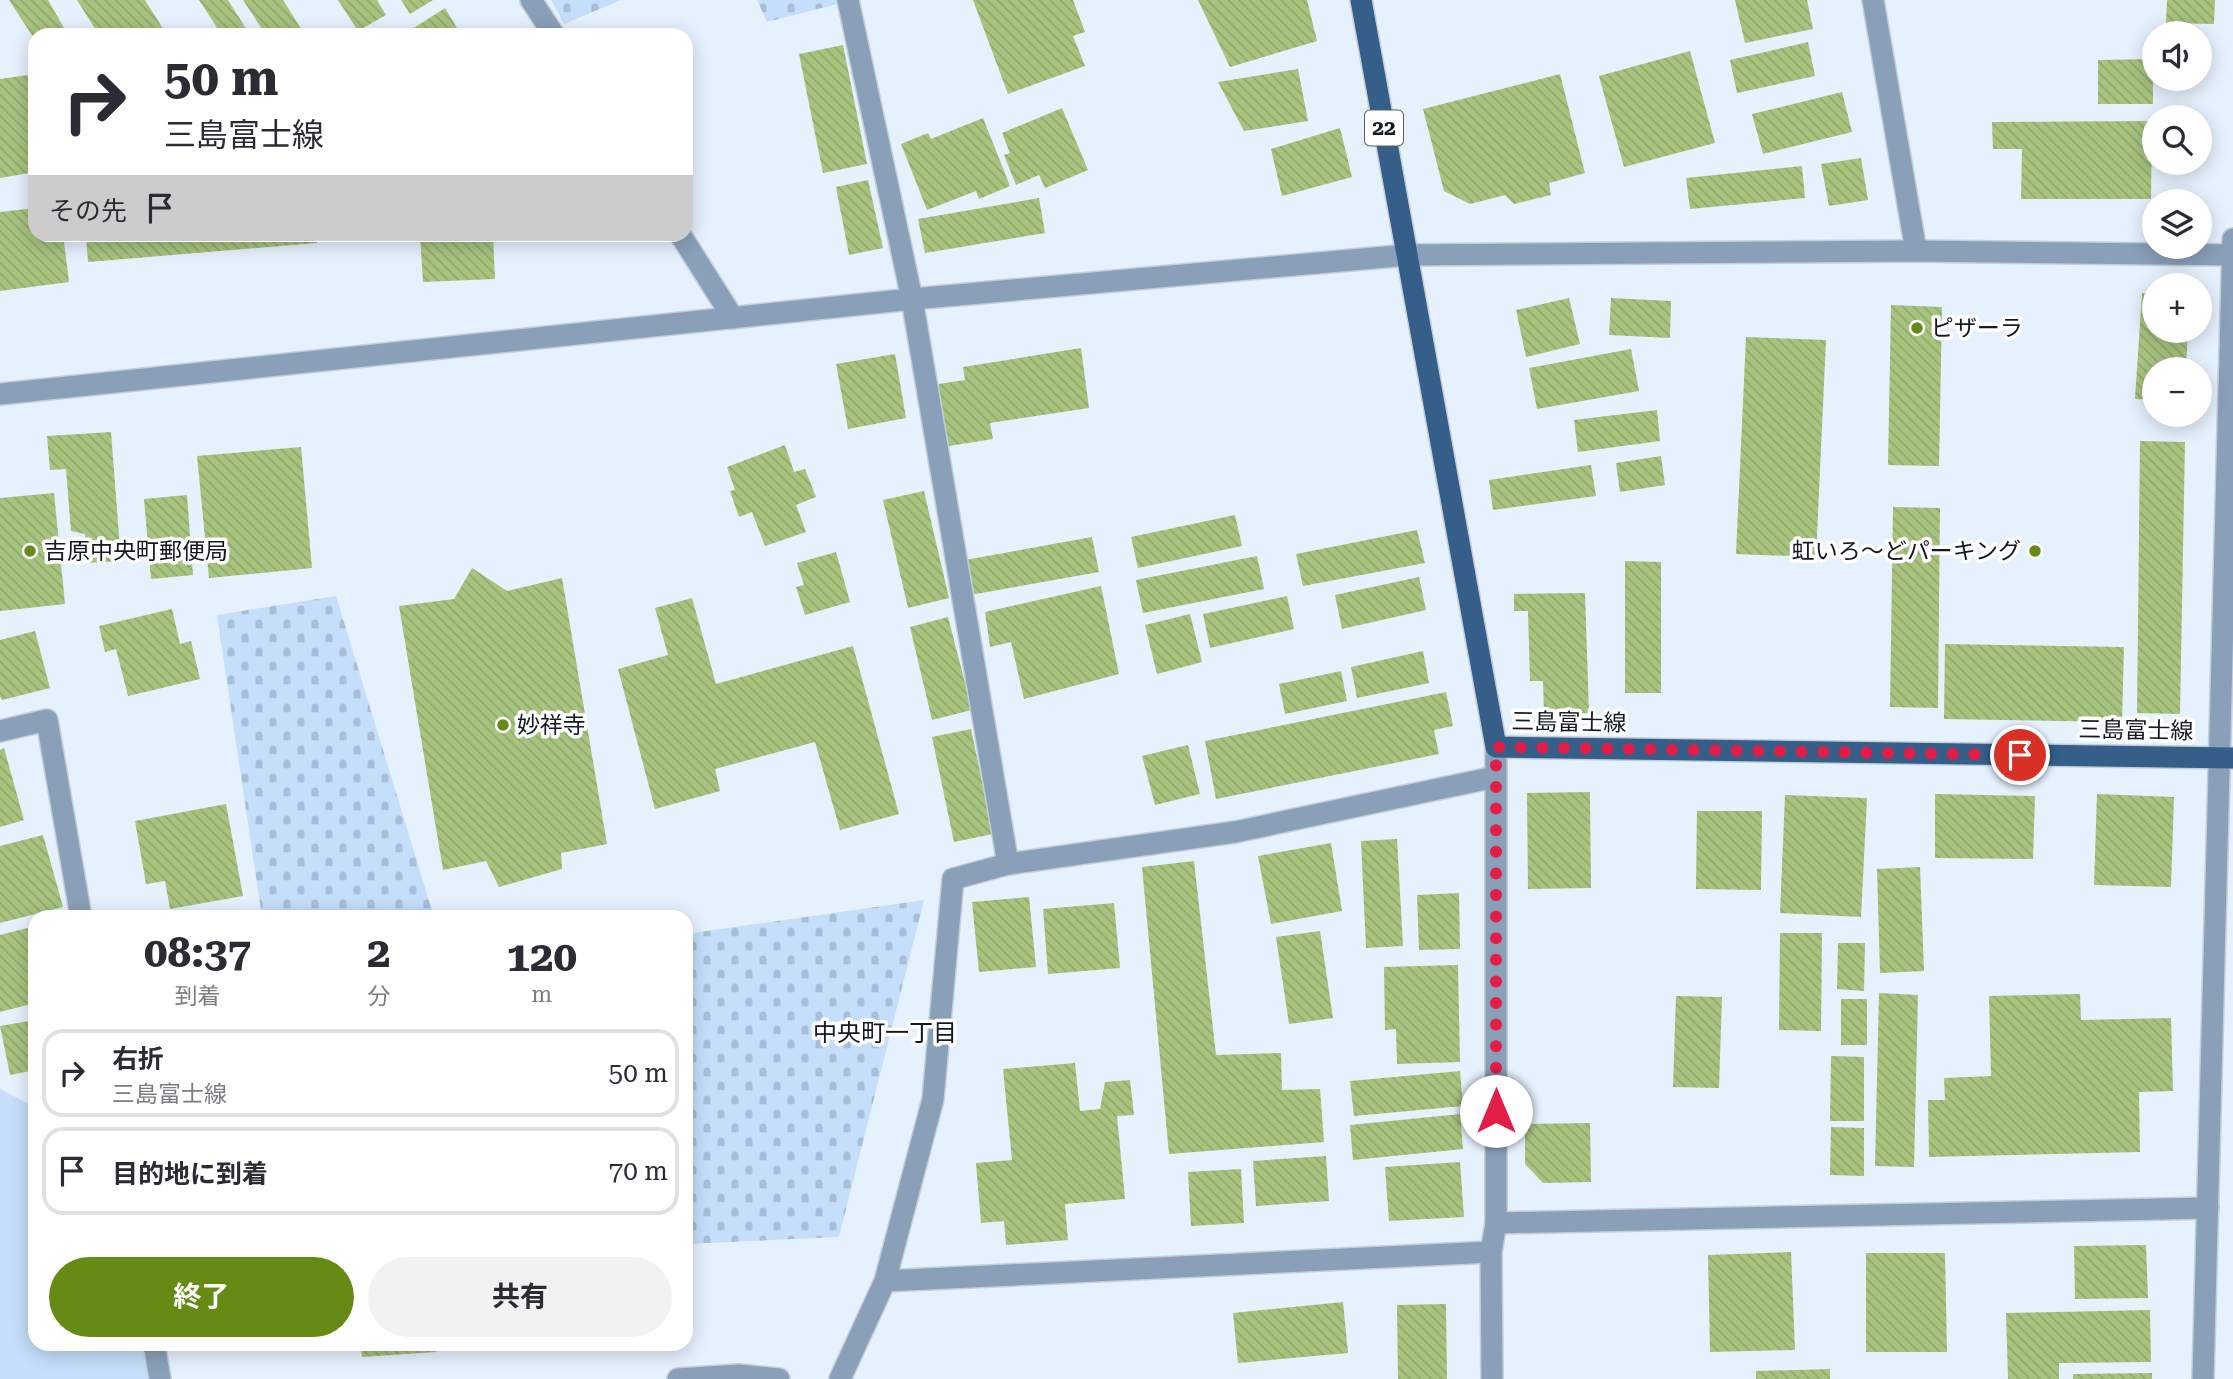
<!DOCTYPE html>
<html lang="ja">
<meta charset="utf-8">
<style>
:root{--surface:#fff;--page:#f2f2f3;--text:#2b2b33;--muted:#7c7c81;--line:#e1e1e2;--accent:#658b15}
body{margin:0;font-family:"Roboto Serif","Noto Sans JP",serif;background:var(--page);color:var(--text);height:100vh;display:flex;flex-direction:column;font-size:26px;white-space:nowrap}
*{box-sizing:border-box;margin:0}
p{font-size:23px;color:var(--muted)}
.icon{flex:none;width:38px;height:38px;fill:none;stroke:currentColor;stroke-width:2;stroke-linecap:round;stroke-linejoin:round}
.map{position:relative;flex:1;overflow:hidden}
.side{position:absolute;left:28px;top:910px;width:665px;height:441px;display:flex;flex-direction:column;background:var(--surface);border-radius:21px;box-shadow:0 4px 18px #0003}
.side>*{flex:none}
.guide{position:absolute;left:28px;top:28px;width:665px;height:214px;border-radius:21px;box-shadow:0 4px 18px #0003;background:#fff;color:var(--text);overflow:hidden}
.tools{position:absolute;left:2142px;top:21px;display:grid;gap:14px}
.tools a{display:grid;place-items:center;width:70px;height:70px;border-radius:50%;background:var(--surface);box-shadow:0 4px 18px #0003;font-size:35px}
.pin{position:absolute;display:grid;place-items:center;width:60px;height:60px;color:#fff;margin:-30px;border:4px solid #fff;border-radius:50%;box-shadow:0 2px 7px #0007}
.me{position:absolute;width:77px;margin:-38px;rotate:0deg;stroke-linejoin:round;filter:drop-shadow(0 0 5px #0008)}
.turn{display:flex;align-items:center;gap:24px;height:147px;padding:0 21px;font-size:32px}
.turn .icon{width:91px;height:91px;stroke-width:2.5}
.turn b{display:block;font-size:49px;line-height:60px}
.then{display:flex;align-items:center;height:66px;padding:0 21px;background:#0003;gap:14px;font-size:26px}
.eta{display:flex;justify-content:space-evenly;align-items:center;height:119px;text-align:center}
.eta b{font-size:42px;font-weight:700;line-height:49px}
.primary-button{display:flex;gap:14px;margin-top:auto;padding:14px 21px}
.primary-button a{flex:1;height:80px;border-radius:42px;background:var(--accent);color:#fff;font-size:28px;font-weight:700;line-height:80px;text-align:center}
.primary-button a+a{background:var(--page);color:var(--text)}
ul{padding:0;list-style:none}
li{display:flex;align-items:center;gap:21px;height:88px;margin:0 14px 10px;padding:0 7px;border:4px solid var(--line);border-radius:21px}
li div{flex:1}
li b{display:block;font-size:26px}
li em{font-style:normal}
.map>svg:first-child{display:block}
</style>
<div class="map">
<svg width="2233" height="1379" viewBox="0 0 2233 1379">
<defs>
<pattern id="cemetery-stones" width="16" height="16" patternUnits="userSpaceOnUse" patternTransform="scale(1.75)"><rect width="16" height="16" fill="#c5defb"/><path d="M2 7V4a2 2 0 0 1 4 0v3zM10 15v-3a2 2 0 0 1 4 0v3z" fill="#a8bed7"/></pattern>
<pattern id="building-back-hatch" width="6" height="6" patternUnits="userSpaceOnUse" patternTransform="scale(1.75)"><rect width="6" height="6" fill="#a7c47f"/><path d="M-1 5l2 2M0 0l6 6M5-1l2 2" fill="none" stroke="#8fa86d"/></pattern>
</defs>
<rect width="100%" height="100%" fill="#e6f1fe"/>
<g fill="url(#cemetery-stones)">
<path d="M551,0H621L564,24Z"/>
<path d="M757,0H848L849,1L767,22Z"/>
<path d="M336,596L434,917H262L217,615Z"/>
<path d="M924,900L839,1237L686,1244V934Z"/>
</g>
<path fill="#c5defb" d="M0,1089L31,1105L35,1128V1344H144L150,1379H0Z"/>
<g fill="url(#building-back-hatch)">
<path d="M9,0H48L68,35H35V40Z"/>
<path d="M77,0H145L167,35H99Z"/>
<path d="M199,0H228L250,35H222Z"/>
<path d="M243,0H283L305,35H266Z"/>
<path d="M338,0H377L386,15L358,31Z"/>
<path d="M401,0H433L410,14Z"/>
<path d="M973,0H1073L1085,32L1073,36L1085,66L1008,94Z"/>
<path d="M1198,0H1307L1317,41L1230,67Z"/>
<path d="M1735,0H1807L1813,29L1745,43Z"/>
<path d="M2167,0H2215L2214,24L2166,23Z"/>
<path d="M445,8L460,33L457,35H403Z"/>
<path d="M1808,42L1815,76L1737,93L1730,60Z"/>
<path d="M843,45L867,164L823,173L799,54Z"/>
<path d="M1690,51L1715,143L1624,167L1599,76Z"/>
<path d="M2153,59V104H2098V60Z"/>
<path d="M1298,69L1308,121L1244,131L1218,82Z"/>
<path d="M35,74V172L0,178V79Z"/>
<path d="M1560,74L1585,173L1549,183L1551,195L1514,204L1505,195L1470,204L1444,191L1423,109Z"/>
<path d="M1842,92L1852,132L1763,154L1752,114Z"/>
<path d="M1062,108L1088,170L1045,188L1039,175L1016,185L1004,155L1010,153L1002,133Z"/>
<path d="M983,118L1010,186L979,199L976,191L927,210L901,144L928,133L931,139Z"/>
<path d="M2152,121L2151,199H2021L2022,149H1993L1992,122Z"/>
<path d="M1340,128L1352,177L1282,196L1271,149Z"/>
<path d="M1861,158L1868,200L1829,206L1821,164Z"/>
<path d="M1802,166L1805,198L1690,209L1686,178Z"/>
<path d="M868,180L883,248L849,255L836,187Z"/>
<path d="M1039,198L1045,233L925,253L918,219Z"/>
<path d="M35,208V234H63L69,282L0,291V212Z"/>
<path d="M86,234H316L317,243L88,262Z"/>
<path d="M420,234H493L495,279L423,282Z"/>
<path d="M2142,293L2154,294V331H2188L2186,369H2154V400L2135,399Z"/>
<path d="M1569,298L1580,344L1526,357L1516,310Z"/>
<path d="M1611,298L1671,301L1670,338L1609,335Z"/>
<path d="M1891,305L1942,307L1939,466L1888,465Z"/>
<path d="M1746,337L1826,340L1816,557L1736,554Z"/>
<path d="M1081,348L1089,408L990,423L993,439L943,447L932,385L965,380L963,367Z"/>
<path d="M1631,349L1639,391L1537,409L1529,368Z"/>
<path d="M895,354L906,418L848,429L836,364Z"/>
<path d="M1657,410L1660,441L1578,452L1574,420Z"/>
<path d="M111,432L121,561L88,563L85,534L71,531L66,469L50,470L47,436Z"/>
<path d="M2140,441L2185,442L2180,714L2137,713Z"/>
<path d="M785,445L794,472L805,469L816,497L796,505L806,532L765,546L752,512L739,517L730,491L735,490L727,467Z"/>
<path d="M301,447L312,568L209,578L197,456Z"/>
<path d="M1661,456L1665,485L1620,492L1616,463Z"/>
<path d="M1591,465L1596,496L1493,510L1489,480Z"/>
<path d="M924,491L949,598L908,608L883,500Z"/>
<path d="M54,493L65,604L0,611V498Z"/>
<path d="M187,495L193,575L151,579L144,499Z"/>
<path d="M1893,507L1940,508L1938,708L1890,707Z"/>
<path d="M1235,515L1242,546L1138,568L1131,537Z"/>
<path d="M1417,530L1425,563L1303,586L1296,554Z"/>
<path d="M1092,537L1099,572L970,595L965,560Z"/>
<path d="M836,552L850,602L805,615L796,587L804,585L797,563Z"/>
<path d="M1257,556L1264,589L1143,613L1136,580Z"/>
<path d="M1625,561L1661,562V693H1625Z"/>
<path d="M472,568L507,591L562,578L607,844L561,853L562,869L499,887L486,861L443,870L399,606L454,599Z"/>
<path d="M1419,577L1426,610L1342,629L1335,595Z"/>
<path d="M1101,586L1119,674L1024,699L1011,642L990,647L985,612Z"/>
<path d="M1585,593L1589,713L1544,714L1543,681H1530L1528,611H1514V594Z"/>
<path d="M1287,596L1294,629L1210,648L1203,614Z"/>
<path d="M692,598L716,684L853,646L899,814L840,830L815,742L715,769L720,791L655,809L618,669L668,655L655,608Z"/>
<path d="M172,609L180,644L191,641L200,679L128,696L116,649L105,652L99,626Z"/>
<path d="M1190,614L1202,662L1157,674L1145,625Z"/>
<path d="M948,617L972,710L932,720L910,627Z"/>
<path d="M35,631L50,688L2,700L0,697V640Z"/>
<path d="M1945,644L2124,647L2122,722L1944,719Z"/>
<path d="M1423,651L1429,683L1357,698L1351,667Z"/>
<path d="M1341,671L1347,701L1285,714L1279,684Z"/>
<path d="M1446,692L1453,726L1434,730L1439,754L1216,799L1205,741Z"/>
<path d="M971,729L993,834L954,842L932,737Z"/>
<path d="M1188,745L1200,794L1155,805L1142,756Z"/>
<path d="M4,748L24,820L0,827V750Z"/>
<path d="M1590,792L1591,888L1528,889L1527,793Z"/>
<path d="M1935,794L2035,796L2033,859L1935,858Z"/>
<path d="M2097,794L2174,797L2171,887L2094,885Z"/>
<path d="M1785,795L1867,798L1861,917L1780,913Z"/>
<path d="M226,804L243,896L170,909L165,881L146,884L135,821Z"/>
<path d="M1697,811H1762L1761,890L1696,889Z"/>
<path d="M43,835L63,907L0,923V846Z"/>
<path d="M1397,839L1403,946L1366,948L1361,841Z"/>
<path d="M1331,843L1342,911L1271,924L1258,856Z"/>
<path d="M1194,861L1216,1055L1281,1053L1282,1090L1320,1089L1324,1142L1169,1154L1142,867Z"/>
<path d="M1920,867L1924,971L1880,973L1877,869Z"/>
<path d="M1459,893L1460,949L1419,950L1417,895Z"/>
<path d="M1029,897L1036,967L979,972L972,902Z"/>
<path d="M1114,903L1120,968L1048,974L1043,909Z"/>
<path d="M35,926V1003L0,1012V935Z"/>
<path d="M1320,931L1333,1018L1289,1024L1276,937Z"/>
<path d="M1780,933H1822L1821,1031L1779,1030Z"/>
<path d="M1838,943H1865L1864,991L1837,989Z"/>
<path d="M1458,965L1460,1062L1397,1064L1396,1029L1385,1030L1384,967Z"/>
<path d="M1879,993L1918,995L1914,1167L1875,1166Z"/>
<path d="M2080,994L2081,1020L2171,1018L2173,1091L2139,1092L2140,1152L1929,1157L1928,1100H1945L1944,1078L1991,1076L1989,996Z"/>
<path d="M1676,996L1722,997L1719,1088L1673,1087Z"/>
<rect x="1841" y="999" width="26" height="46"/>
<path d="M35,1020V1070L10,1075L0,1026Z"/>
<path d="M1831,1056L1864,1057V1121H1830Z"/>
<path d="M1075,1063L1080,1111L1100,1109L1105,1082L1130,1080L1134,1115L1117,1116L1125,1199L1065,1204L1068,1240L1006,1245L1004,1221L981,1223L976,1163L1012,1160L1003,1069Z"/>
<path d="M1460,1071L1463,1106L1354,1116L1350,1081Z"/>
<path d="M1460,1114L1463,1149L1353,1160L1350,1125Z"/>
<path d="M1590,1123L1591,1182L1543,1183L1525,1164V1124Z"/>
<path d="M1831,1127L1864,1128V1176L1830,1175Z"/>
<path d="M1326,1156L1329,1201L1256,1206L1253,1161Z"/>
<path d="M1460,1162L1464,1217L1389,1221L1385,1167Z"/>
<path d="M1241,1169L1244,1223L1191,1226L1188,1172Z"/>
<path d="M2146,1245L2148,1298L2075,1299L2074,1246Z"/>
<path d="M1791,1252L1795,1350L1710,1352L1708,1255Z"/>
<path d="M1866,1253H1945L1947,1352H1866Z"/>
<path d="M686,1266H689L693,1318L686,1319Z"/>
<path d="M1343,1302L1348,1353L1238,1363L1233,1313Z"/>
<path d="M1446,1304L1447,1379H1398L1397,1305Z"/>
<path d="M2150,1310L2151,1362L2059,1363V1379H2008L2006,1313Z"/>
<path d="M361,1344H435L436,1352L362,1357Z"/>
<path d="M1830,1369V1379H1756V1371Z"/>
<path d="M2152,1373V1379H2073V1374Z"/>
</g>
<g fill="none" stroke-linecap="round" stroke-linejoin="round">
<g stroke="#c4ceda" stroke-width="24">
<g id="minor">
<path d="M531,0L554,35"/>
<path d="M848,0L912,299L1008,864"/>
<path d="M1873,0L1916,251"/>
<path d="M680,234L733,318"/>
<path d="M0,394L912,299L1408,255L1916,251L2233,255"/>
<path d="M0,731L47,720L81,917"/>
<path d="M1496,1223L2208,1208"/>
<path d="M885,1281L1491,1252"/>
<path d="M154,1344L160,1379"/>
<path d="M678,1379L739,1375L779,1379"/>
<path d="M840,1379L885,1281L933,1099L953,879L1008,864L1235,832L1495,777"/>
<path d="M1492,1379L1491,1252L1496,1223V747"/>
<path d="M2203,1379L2233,239"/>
</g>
</g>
<g stroke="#c4ceda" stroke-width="24">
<path id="major" d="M1361,0L1496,747L2233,758"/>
</g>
<use href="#minor" stroke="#8aa0b9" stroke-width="21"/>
<use href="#major" stroke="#355e88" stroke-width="21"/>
</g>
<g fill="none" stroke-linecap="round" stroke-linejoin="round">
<path stroke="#e11d48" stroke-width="12" stroke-dasharray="0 21.6" d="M1496,1111V747L2020,755"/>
</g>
<g fill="#658b15" stroke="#fff" stroke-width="2.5">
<circle cx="1917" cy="328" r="7"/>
<circle cx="30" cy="551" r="7"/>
<circle cx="2035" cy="551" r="7"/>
<circle cx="503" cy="725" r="7"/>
</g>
<g text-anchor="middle" stroke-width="7" stroke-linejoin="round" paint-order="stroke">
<rect fill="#fff" stroke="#595e63" stroke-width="2" x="1365" y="110.5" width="38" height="35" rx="5"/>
<g font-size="21" font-weight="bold" fill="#121920">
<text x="1384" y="135">22</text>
</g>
<g font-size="23" fill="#121920" stroke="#fff" text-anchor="start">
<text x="1931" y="336">ピザーラ</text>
<text x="44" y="559">吉原中央町郵便局</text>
<text x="2021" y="559" text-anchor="end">虹いろ～どパーキング</text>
<text x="517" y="733">妙祥寺</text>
</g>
<g font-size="23" fill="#121920" stroke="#fff">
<text transform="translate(1569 722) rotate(1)" y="8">三島富士線</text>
<text transform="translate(2136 730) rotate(1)" y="8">三島富士線</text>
</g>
<g font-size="24" fill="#121920" stroke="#fff">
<text x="885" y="1041">中央町一丁目</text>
</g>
</g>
</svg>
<div class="tools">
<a><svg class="icon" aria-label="sound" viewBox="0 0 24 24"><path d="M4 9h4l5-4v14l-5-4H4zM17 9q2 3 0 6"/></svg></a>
<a><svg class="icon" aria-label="search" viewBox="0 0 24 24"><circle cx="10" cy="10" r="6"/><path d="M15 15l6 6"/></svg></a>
<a><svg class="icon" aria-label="layers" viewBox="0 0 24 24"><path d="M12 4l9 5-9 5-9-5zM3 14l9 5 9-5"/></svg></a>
<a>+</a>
<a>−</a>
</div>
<div class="pin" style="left:2020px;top:755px;background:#d93025"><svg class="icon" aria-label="arrive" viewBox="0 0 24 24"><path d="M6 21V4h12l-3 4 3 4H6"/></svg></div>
<svg class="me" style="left:1496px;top:1111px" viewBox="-20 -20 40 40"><circle r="19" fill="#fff"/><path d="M0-13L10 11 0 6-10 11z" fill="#e11d48"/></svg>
<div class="guide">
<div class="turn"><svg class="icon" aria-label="right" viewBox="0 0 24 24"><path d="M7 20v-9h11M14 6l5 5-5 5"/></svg><div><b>50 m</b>三島富士線</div></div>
<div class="then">その先<svg class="icon" aria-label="arrive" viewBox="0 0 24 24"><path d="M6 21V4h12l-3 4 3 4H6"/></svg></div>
</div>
<section class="side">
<div class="eta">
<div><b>08:37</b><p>到着</p></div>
<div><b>2</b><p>分</p></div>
<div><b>120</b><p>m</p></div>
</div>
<ul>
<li><svg class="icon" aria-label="right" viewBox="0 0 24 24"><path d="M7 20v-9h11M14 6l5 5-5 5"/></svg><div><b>右折</b><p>三島富士線</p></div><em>50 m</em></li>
<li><svg class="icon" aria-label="arrive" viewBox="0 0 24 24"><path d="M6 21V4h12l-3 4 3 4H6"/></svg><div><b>目的地に到着</b></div><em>70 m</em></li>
</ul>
<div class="primary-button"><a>終了</a><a>共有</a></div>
</section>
</div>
